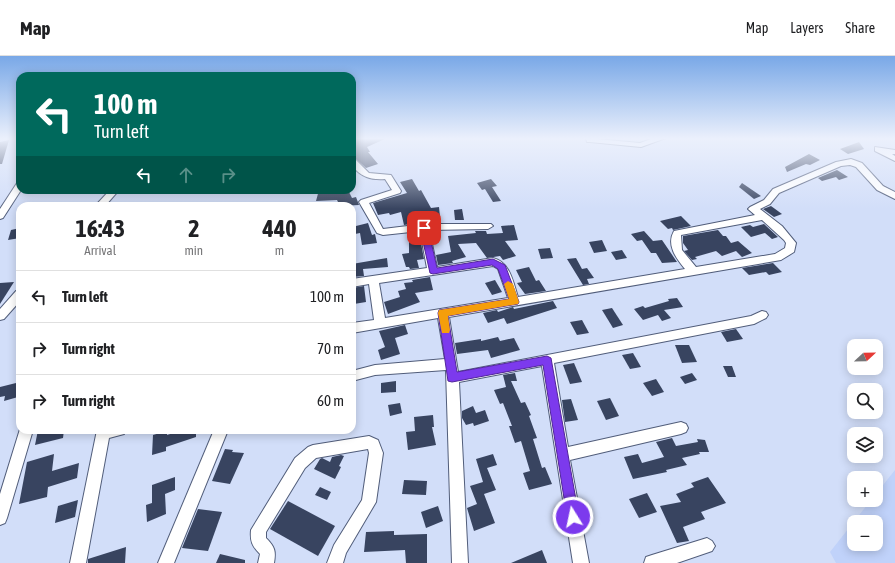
<!DOCTYPE html>
<meta charset="utf-8">
<style>
:root{--surface:#fff;--page:#f6f6f6;--text:#202124;--muted:#757577;--line:#e0e0e0}
body{margin:0;font-family:"Asap Condensed",sans-serif;background:var(--page);color:var(--text);height:100vh;display:flex;flex-direction:column;font-size:15px;white-space:nowrap}
*{box-sizing:border-box;margin:0}
p{font-size:13px;color:var(--muted)}
.icon{flex:none;width:22px;height:22px;fill:none;stroke:currentColor;stroke-width:2;stroke-linecap:round;stroke-linejoin:round}
.map{position:relative;flex:1;overflow:hidden}
.details{position:absolute;left:16px;top:146px;width:340px;height:232px;display:flex;flex-direction:column;background:var(--surface);border-radius:12px;box-shadow:0 2px 10px #0003}
.details>*{flex:none}
.hud{position:absolute;left:16px;top:16px;width:340px;height:122px;border-radius:12px;box-shadow:0 2px 10px #0003;background:#00695c;color:#fff;overflow:hidden}
.needle{width:26px;rotate:68deg}
.buttons{position:absolute;left:847px;top:283px;display:grid;gap:8px}
.buttons a{display:grid;place-items:center;width:36px;height:36px;border-radius:8px;background:var(--surface);box-shadow:0 2px 10px #0003;font-size:20px}
.pin{position:absolute;display:grid;place-items:center;width:34px;height:34px;color:#fff;margin:-17px;border-radius:8px;box-shadow:0 2px 6px #0006}
.me{position:absolute;width:44px;margin:-22px;rotate:350deg;stroke-linejoin:round;filter:drop-shadow(0 0 3px #0008)}
.turn{display:flex;align-items:center;gap:14px;height:84px;padding:0 12px;font-size:18px}
.turn .icon{width:52px;height:52px;stroke-width:2.5}
.turn b{display:block;font-size:28px;line-height:34px}
.lanes{display:flex;align-items:center;height:38px;padding:0 12px;background:#0003;justify-content:center;gap:20px;direction:ltr}
.lanes .off{opacity:.35}
.eta{display:flex;justify-content:space-evenly;align-items:center;height:68px;text-align:center}
.eta b{font-size:24px;font-weight:700;line-height:28px}
ul{padding:0;list-style:none}
li{display:flex;align-items:center;gap:12px;height:52px;padding:0 12px;border-top:1px solid var(--line)}
li div{flex:1}
li b{display:block;font-size:15px}
li em{font-style:normal}
header{display:flex;align-items:center;gap:24px;box-sizing:border-box;height:56px;padding:0 20px;background:var(--surface);border-bottom:1px solid var(--line)}
header strong{font-size:19px}
nav{display:flex;gap:22px;margin-inline-start:auto;font-size:14px}
.map>svg:first-child{display:block}
</style>
<header>
<strong>Map</strong>
<nav><a>Map</a><a>Layers</a><a>Share</a></nav>
</header>
<div class="map">
<svg width="895" height="507" viewBox="0 0 895 507">
<rect width="100%" height="100%" fill="#d2def9"/>
<path fill="#c0d2fa" fill-rule="evenodd" d="M895,414V507H836L830,496L871,444H876V438ZM854,466H876V488H854Z"/>
<g fill="#384460">
<path d="M358,82H387L367,91L370,96H368L378,108L366,112L355,102L352,96V83Z"/>
<path d="M9,84L2,108H0V86Z"/>
<path d="M859,86L864,93L848,98L840,93Z"/>
<path d="M809,98L820,104L810,109L806,108L787,116L785,111Z"/>
<path d="M837,114L848,121L839,124L836,121L822,125L818,122Z"/>
<path d="M412,123L419,135L421,134L431,152L439,151L440,161L429,162V165L404,169L401,156L390,159L389,157L378,159L373,147L407,137L400,126Z"/>
<path d="M491,123L497,130L492,131L501,145L493,146L485,133L482,134L477,127Z"/>
<path d="M742,127L761,140L754,143L739,131Z"/>
<path d="M319,134H348L352,142L356,141L359,149L340,150L337,144L316,145Z"/>
<path d="M771,150L782,158L774,161L763,153Z"/>
<path d="M462,153L464,164H455L454,154Z"/>
<path d="M681,160L691,170L673,174L672,172L668,173L660,165Z"/>
<path d="M368,167L372,179L375,178L377,187L362,189L360,177L355,178L352,171Z"/>
<path d="M764,168L778,181L772,183L765,177L751,181L741,171L750,169L753,171Z"/>
<path d="M514,169L518,184L505,185L516,200L503,204L500,200L487,202L476,187L458,188L466,201L452,205L453,207L438,209L436,199L451,196L448,180L476,177L475,175H486L487,178L503,177L501,170Z"/>
<path d="M20,172V182L8,184L11,174Z"/>
<path d="M718,174L723,180H726L731,187L738,185L752,197L742,201L736,195L722,200L716,195L695,201L697,203L692,204L684,195L688,194L683,187V180Z"/>
<path d="M644,175L653,185L662,184L677,206L662,207L656,197H651L642,184L637,185L631,178Z"/>
<path d="M419,177L424,203L417,204L419,212L410,213L409,211H406L402,198L409,197V178Z"/>
<path d="M602,184L607,195L594,197L589,186Z"/>
<path d="M550,192L553,202L541,203L538,193Z"/>
<path d="M622,194L627,202L616,204L611,196Z"/>
<path d="M387,202L388,211L363,213L364,220L352,221V208Z"/>
<path d="M576,202L582,213L587,212L594,222L587,223L589,228L583,229L567,203Z"/>
<path d="M773,207L782,216L769,219L766,216L749,219L742,212Z"/>
<path d="M529,211L536,225L539,224L546,235L525,238L517,227L522,226L516,214Z"/>
<path d="M430,221L433,234L415,237L420,246L388,258L384,246L400,241L398,235L406,233L404,227L413,226L412,224Z"/>
<path d="M495,224L502,236L492,239L485,227Z"/>
<path d="M14,226L0,248V227Z"/>
<path d="M364,230L366,246L354,248L352,232Z"/>
<path d="M677,242L683,251L664,254L671,262L662,265L658,259L643,264L634,253L643,250L645,252L669,245L668,243Z"/>
<path d="M553,245L557,252L507,268L504,262L488,267L483,257L497,254L498,256L513,251L514,253Z"/>
<path d="M612,252L623,269L613,272L602,254Z"/>
<path d="M582,264L589,277L577,279L570,266Z"/>
<path d="M405,269L408,278L395,282L400,298L381,304L378,294L385,291L379,275Z"/>
<path d="M736,273L743,283L727,286L721,276Z"/>
<path d="M498,281L500,285L514,282L520,294L491,302L488,294L457,298L455,287L481,283V285Z"/>
<path d="M675,289H689L697,306L682,307Z"/>
<path d="M633,297L641,311L630,313L622,299Z"/>
<path d="M574,307L582,326L570,328L563,309Z"/>
<path d="M723,310H732L736,321H728Z"/>
<path d="M515,317L517,325H511L521,347L525,346L531,359L529,360L537,382L533,383L542,412L545,411L552,428L529,434L523,417L530,415L521,385L515,387L509,370H512L503,347L500,348L494,334L506,331L503,319Z"/>
<path d="M692,317L697,324L685,328L680,321Z"/>
<path d="M656,323L664,336L652,340L643,327Z"/>
<path d="M396,325V336L381,337V327Z"/>
<path d="M20,326L18,341L4,345L5,340L0,341V331Z"/>
<path d="M610,342L619,360L606,364L597,345Z"/>
<path d="M571,343L578,364L565,366L562,344Z"/>
<path d="M400,347L402,357L390,360L388,349Z"/>
<path d="M473,350L476,357L485,354L489,365L474,370L473,367L466,369L462,362V355Z"/>
<path d="M433,359L434,371H432L436,389L408,394L406,376L415,375L414,361Z"/>
<path d="M38,374H64L63,382L35,389Z"/>
<path d="M183,374H196V381L166,391V395L152,399L153,379L167,375V379Z"/>
<path d="M672,382L676,390L698,386L697,383L705,384L709,396H699L700,398L682,402L687,409L666,414L667,416L633,423L624,401L638,398L642,407L664,401L656,386Z"/>
<path d="M225,393L233,394L232,396L244,397L230,428L212,425Z"/>
<path d="M54,398L52,415L79,407L77,422L48,431L47,441L19,448L27,406Z"/>
<path d="M493,398L497,409L487,412L496,434L484,438L495,467L474,475L467,452L477,448L470,430L483,426L476,403Z"/>
<path d="M341,399L344,400L339,410L341,411L335,423L314,413L320,403L322,402L330,406L332,401Z"/>
<path d="M175,421V434L165,438L166,458L147,466L146,449L152,447V429Z"/>
<path d="M708,421L726,447L701,456L705,463L683,471L689,485L677,487L660,450L681,446L676,438L694,431L691,427Z"/>
<path d="M404,424L427,425L426,439L402,438Z"/>
<path d="M320,431L331,436L327,444L315,439Z"/>
<path d="M647,437L657,456L639,462L629,443Z"/>
<path d="M78,444L75,461L55,467L58,450Z"/>
<path d="M288,445L335,470L318,500L270,473Z"/>
<path d="M438,450L443,465L426,472L421,456Z"/>
<path d="M198,453L222,456L208,495L182,492Z"/>
<path d="M394,475V479L427,478V507H406L405,494L364,496L366,476Z"/>
<path d="M126,491L125,507H88V503Z"/>
<path d="M542,494L547,507H511Z"/>
<path d="M220,498L245,504V507H216Z"/>
</g>
<g fill="none" stroke-linecap="round" stroke-linejoin="round">
<g stroke="#515d7a" stroke-width="2">
<g id="minor">
<path d="M586,82L640,87L654,82H666L641,91L590,86H587Z"/>
<path d="M875,91L895,94V98H892L895,100V105L875,95Z"/>
<path d="M352,103H355L369,117L391,119L401,135L400,137L369,147L383,173L424,168H491L493,170L488,173L429,174L437,211L493,202C510,206 513,226 518,241L685,213C676,202 666,189 674,175L755,159L748,153L750,151L764,144L773,133L836,106L851,103L862,107L883,130L895,136V143L877,134L856,111L850,109L841,110L779,137L770,148L760,153L782,170L796,187L794,196L781,204L449,261L458,316L751,260L762,255L766,256L768,259L766,262L754,268L554,307L568,391L681,366L686,368L688,372L686,376L681,378L570,404L589,507H573L542,310L459,326L468,507H452L446,314L375,319L352,325V315L375,309L445,303L438,262L352,277V267L374,264L369,228L352,231V223L427,212L420,175L383,179L377,177L359,146L361,144L392,134L385,123C370,124 362,121 352,110ZM762,164L784,184L786,187L785,192L775,198L696,211L682,194L681,179ZM493,210L498,213L508,242L385,262L379,227Z"/>
<path d="M20,126L21,134L3,162L0,163V153L17,127Z"/>
<path d="M110,134H119L105,150H95Z"/>
<path d="M20,234V245L4,263L0,264V253L16,235Z"/>
<path d="M20,373V374H33L7,462L5,467L0,469V438Z"/>
<path d="M97,374H126L124,378L109,382L86,507H70Z"/>
<path d="M214,374H228L174,507H158Z"/>
<path d="M369,380L378,384L383,397L376,446L346,497L343,507H327L334,489L362,444L369,397L368,393L316,402L305,412L266,476V482C275,491 276,495 274,507H258L260,498C252,490 250,485 251,474L295,402L308,391L313,389Z"/>
<path d="M707,482L712,485L715,490L712,495L677,507H644L646,501L652,499Z"/>
</g>
</g>
<use href="#minor" fill="#fff" fill-rule="evenodd"/>
</g>
<linearGradient id="sky" x2="0" y2="1"><stop stop-color="#79a8e7"/><stop offset="0.54" stop-color="#ebf0fc"/><stop offset="1" stop-color="#ebf0fc" stop-opacity="0"/></linearGradient>
<rect width="895" height="153" fill="url(#sky)"/>
<path fill="#7c3aed" stroke="#51269a" d="M424,169L428,172L437,212L493,203L505,209L519,246L518,248L448,260L457,316L547,300L551,302L579,461L577,465L573,467L568,465L567,461L543,309L452,326L448,325L438,257L439,254L509,243L498,213L492,209L433,218L430,217L420,172Z"/>
<path fill="#f59e0b" d="M508,225L513,228L519,246L518,248L448,260L450,274L449,277H442L438,257L439,254L509,243L504,228Z"/>
</svg>
<div class="buttons">
<a><svg class="needle" viewBox="-14 -14 28 28"><path d="M0-13l5 13h-10z" fill="#e53935"/><path d="M0 13l5-13h-10z" fill="#757577"/></svg></a>
<a><svg class="icon" aria-label="search" viewBox="0 0 24 24"><circle cx="10" cy="10" r="6"/><path d="M15 15l6 6"/></svg></a>
<a><svg class="icon" aria-label="layers" viewBox="0 0 24 24"><path d="M12 4l9 5-9 5-9-5zM3 14l9 5 9-5"/></svg></a>
<a>+</a>
<a>−</a>
</div>
<div class="pin" style="left:424px;top:172px;background:#d93025"><svg class="icon" aria-label="arrive" viewBox="0 0 24 24"><path d="M6 21V4h12l-3 4 3 4H6"/></svg></div>
<svg class="me" style="left:573px;top:461px" viewBox="-20 -20 40 40"><circle r="17" fill="#7c3aed" stroke="#fff" stroke-width="3"/><path d="M0-11L8 9 0 5-8 9z" fill="#fff"/></svg>
<div class="hud">
<div class="turn"><svg class="icon" aria-label="left" viewBox="0 0 24 24"><path d="M17 20v-9H6M10 6l-5 5 5 5"/></svg><div><b>100 m</b>Turn left</div></div>
<div class="lanes"><svg class="icon" aria-label="left" viewBox="0 0 24 24"><path d="M17 20v-9H6M10 6l-5 5 5 5"/></svg><svg class="icon off" aria-label="ahead" viewBox="0 0 24 24"><path d="M12 20V5M6 11l6-6 6 6"/></svg><svg class="icon off" aria-label="right" viewBox="0 0 24 24"><path d="M7 20v-9h11M14 6l5 5-5 5"/></svg></div>
</div>
<section class="details">
<div class="eta">
<div><b>16:43</b><p>Arrival</p></div>
<div><b>2</b><p>min</p></div>
<div><b>440</b><p>m</p></div>
</div>
<ul>
<li><svg class="icon" aria-label="left" viewBox="0 0 24 24"><path d="M17 20v-9H6M10 6l-5 5 5 5"/></svg><div><b>Turn left</b></div><em>100 m</em></li>
<li><svg class="icon" aria-label="right" viewBox="0 0 24 24"><path d="M7 20v-9h11M14 6l5 5-5 5"/></svg><div><b>Turn right</b></div><em>70 m</em></li>
<li><svg class="icon" aria-label="right" viewBox="0 0 24 24"><path d="M7 20v-9h11M14 6l5 5-5 5"/></svg><div><b>Turn right</b></div><em>60 m</em></li>
</ul>
</section>
</div>
